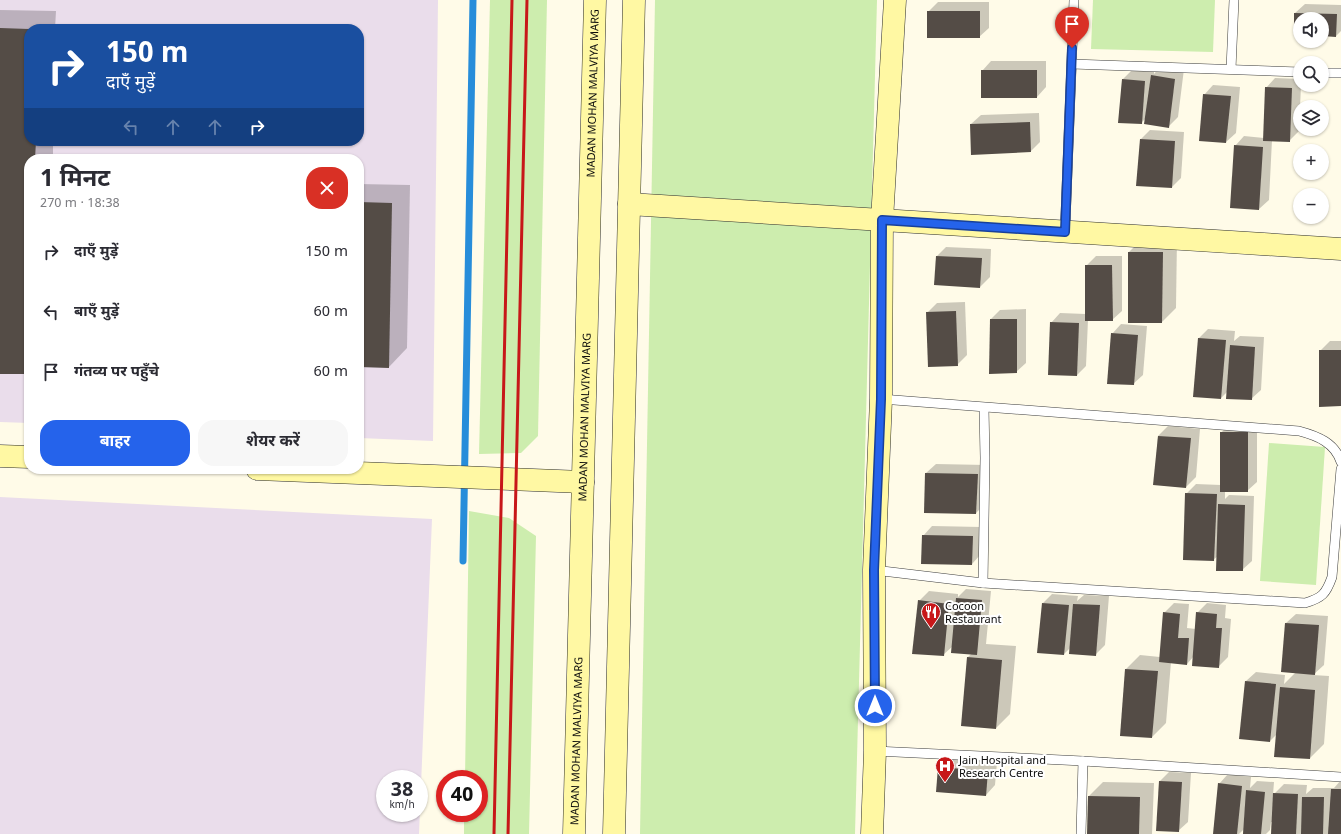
<!DOCTYPE html>
<html lang="hi">
<meta charset="utf-8">
<style>
:root{--surface:#fff;--page:#f7f7f7;--text:#2b2b33;--muted:#7c7c81;--accent:#2563eb}
body{margin:0;font-family:Georgia,"Noto Sans Devanagari",serif;background:var(--page);color:var(--text);height:100vh;display:flex;flex-direction:column;font-size:15px;white-space:nowrap}
*{box-sizing:border-box;margin:0}
p{font-size:13px;color:var(--muted)}
.icon{flex:none;width:22px;height:22px;fill:none;stroke:currentColor;stroke-width:2;stroke-linecap:round;stroke-linejoin:round}
.map{position:relative;flex:1;overflow:hidden}
.panel{position:absolute;left:24px;top:154px;width:340px;height:320px;display:flex;flex-direction:column;background:var(--surface);border-radius:16px;box-shadow:0 1px 3px #0004}
.panel>*{flex:none}
.banner{position:absolute;left:24px;top:24px;width:340px;height:122px;border-radius:16px;box-shadow:0 1px 3px #0004;background:#1a4fa0;color:#fff;overflow:hidden}
.tools{position:absolute;left:1293px;top:12px;display:grid;gap:8px}
.tools a{display:grid;place-items:center;width:36px;height:36px;border-radius:50%;background:var(--surface);box-shadow:0 1px 3px #0004;font-size:20px}
.speed{position:absolute;left:376px;top:770px;display:flex;gap:8px;font-size:20px;font-weight:700;text-align:center}
.speed>*{display:grid;place-content:center;width:52px;height:52px;border-radius:50%;background:var(--surface);box-shadow:0 1px 3px #0004;line-height:1}
.speed small{font-size:10px;font-weight:400}
.speed .limit{border:6px solid #d22;background:#fff;color:#111}
.pin{position:absolute;display:grid;place-items:center;width:34px;height:34px;color:#fff;margin:-41px -17px;border-radius:50% 50% 50% 0;rotate:-45deg;box-shadow:0 0 4px #0007}
.pin .icon{rotate:45deg}
.me{position:absolute;width:44px;margin:-22px;rotate:0deg;stroke-linejoin:round;filter:drop-shadow(0 0 3px #0008)}
.turn{display:flex;align-items:center;gap:14px;height:84px;padding:0 16px;font-size:18px}
.turn .icon{width:52px;height:52px;stroke-width:2.5}
.turn b{display:block;font-size:28px;line-height:34px}
.lanes{display:flex;align-items:center;height:38px;padding:0 16px;background:#0003;justify-content:center;gap:20px;direction:ltr}
.lanes .off{opacity:.35}
.round{display:grid;place-items:center;flex:none;width:42px;height:42px;border-radius:16px;background:var(--page)}
.head{display:flex;align-items:center;justify-content:space-between;height:68px;padding:0 16px}
h1{font-size:24px;font-weight:700;line-height:30px}
.action{display:flex;gap:8px;margin-top:auto;padding:8px 16px}
.action a{flex:1;height:46px;border-radius:16px;background:var(--accent);color:#fff;font-size:16px;font-weight:700;line-height:46px;text-align:center}
.action a+a{background:var(--page);color:var(--text)}
ul{padding:0;list-style:none}
li{display:flex;align-items:center;gap:12px;height:60px;padding:0 16px}
li div{flex:1}
li b{display:block;font-size:15px}
li em{font-style:normal}
.map>svg:first-child{display:block}
</style>
<div class="map">
<svg width="1341" height="834" viewBox="0 0 1341 834">
<rect width="100%" height="100%" fill="#fffbe8"/>
<g fill="#eaddeb" fill-rule="evenodd">
<path d="M0,0H438L433,441L359,438V159H29V423L0,422ZM29,29H359V141H29Z"/>
<path d="M0,497L432,519L419,834H0ZM385,779H419V813H385Z"/>
</g>
<g fill="#cdedae">
<path d="M490,0H547L538,436L521,453L479,454Z"/>
<path d="M655,0H877L855,834H640Z"/>
<path d="M1093,0H1215L1213,52L1091,49Z"/>
<path d="M1269,443L1325,447L1316,585L1260,581Z"/>
<path d="M469,511L509,518L536,536L529,834H464V813H479V779H465Z"/>
</g>
<g fill="#0003">
<path d="M938,2H989V28L979,37L928,12Z"/>
<path d="M1305,4L1341,5V31L1336,36L1322,35V19H1300V35L1295,13Z"/>
<path d="M0,10L56,11L55,29H29V141H53V159H29V373H0Z"/>
<path d="M991,61H1046V87L1037,97L982,71Z"/>
<path d="M1161,66L1184,69L1178,117L1168,127L1146,118L1141,123L1123,79L1132,70L1154,72V74Z"/>
<path d="M1275,78L1300,79L1301,85L1299,131L1289,141L1272,140L1269,200L1259,209L1235,146L1244,136L1264,138L1266,88Z"/>
<path d="M1213,85L1240,87L1236,133L1226,142L1200,140L1204,95Z"/>
<path d="M1039,113L1040,142L1031,151L971,124L981,115Z"/>
<path d="M1150,130L1184,132L1181,178L1172,187L1141,139Z"/>
<path d="M359,184L410,185L407,348L389,367L359,366Z"/>
<path d="M1143,238H1177L1176,308L1162,322L1129,252Z"/>
<path d="M946,247L991,249L990,277L980,287L937,256Z"/>
<path d="M1096,256H1122V311L1112,320H1088L1086,366L1077,375L1051,323L1060,313L1086,314V266Z"/>
<path d="M965,302L967,355L957,365L927,313L937,303Z"/>
<path d="M1026,309V363L1016,372L991,319L1000,310Z"/>
<path d="M1121,324L1147,326L1143,375L1133,384L1112,334Z"/>
<path d="M1208,329L1235,331L1234,341L1240,336L1264,337L1261,390L1251,399L1227,392L1221,398L1199,338Z"/>
<path d="M1330,341H1341V405L1320,351Z"/>
<path d="M1230,423H1257V482L1247,491H1225V499L1229,495L1254,496L1252,561L1242,570L1218,556L1213,560L1186,494L1196,484L1221,485V433Z"/>
<path d="M1168,426L1200,429L1196,477L1186,487L1154,484L1158,436Z"/>
<path d="M936,464L987,465L985,504L976,513L926,473Z"/>
<path d="M932,526L982,527L981,554L972,564L923,536Z"/>
<path d="M966,589L991,591L986,644L1016,646L1010,714L996,728L968,657L971,654L953,646L943,655L919,601L929,591L958,594V597Z"/>
<path d="M1052,594L1078,596L1077,601L1084,595L1109,596L1105,645L1095,655L1071,647L1064,654L1043,603Z"/>
<path d="M1174,603L1189,604L1187,628L1196,629L1197,613L1207,603L1226,605L1225,618L1231,619L1228,657L1218,667L1194,656L1187,664L1171,662L1166,723L1152,737L1121,735L1126,669L1140,655L1160,657L1164,613Z"/>
<path d="M1296,614L1328,616L1324,665L1313,675L1329,676L1324,744L1310,758L1277,734L1270,741L1246,681L1256,672L1285,675L1284,684L1296,672L1286,623Z"/>
<path d="M948,758L997,762L995,785L986,795L939,768Z"/>
<path d="M1169,772L1191,773L1188,822L1178,831L1160,781Z"/>
<path d="M1228,774L1251,777L1250,788L1257,781L1274,782L1273,795L1284,784L1307,785L1306,794L1313,788H1334L1341,780V834H1302L1303,832L1301,834H1272L1273,822H1271L1270,830L1266,834H1244V829L1239,834H1214L1219,784Z"/>
<path d="M1103,782L1154,783L1152,834H1088L1089,796Z"/>
</g>
<g fill="none" stroke-linecap="round" stroke-linejoin="round">
<path stroke="#278dda" stroke-width="7" d="M463,561L473,0"/>
</g>
<g fill="#544c46">
<rect x="927" y="11" width="53" height="27"/>
<path d="M1294,13L1337,14L1336,37L1322,36V19H1300V36H1294Z"/>
<path d="M0,28L29,29V141H36L35,159H29V374H0Z"/>
<rect x="981" y="70" width="56" height="28"/>
<path d="M1151,75L1175,79L1169,128L1144,124Z"/>
<path d="M1122,79L1145,81L1142,124L1118,123Z"/>
<path d="M1265,87L1292,88L1290,142L1263,141Z"/>
<path d="M1203,94L1231,96L1226,143L1199,141Z"/>
<path d="M1030,122L1031,152L971,155L970,124Z"/>
<path d="M1140,139L1175,141L1172,188L1136,186Z"/>
<path d="M1234,145L1263,147L1259,210L1230,208Z"/>
<path d="M359,202L392,203L389,368L359,367Z"/>
<path d="M1128,252H1163L1162,323H1128Z"/>
<path d="M936,256L982,258L980,288L934,285Z"/>
<path d="M1085,265H1112L1113,321H1085Z"/>
<path d="M956,311L958,366L928,367L926,312Z"/>
<path d="M990,319H1017V373L989,374Z"/>
<path d="M1050,322L1079,323L1077,376L1048,375Z"/>
<path d="M1111,333L1138,335L1134,385L1107,384Z"/>
<path d="M1198,338L1226,340L1221,399L1193,397Z"/>
<path d="M1230,345L1255,347L1252,400L1226,399Z"/>
<path d="M1319,350H1341V406L1319,407Z"/>
<rect x="1220" y="432" width="28" height="60"/>
<path d="M1158,436L1191,438L1186,488L1153,485Z"/>
<path d="M925,473L978,474L976,514L924,513Z"/>
<path d="M1185,493L1217,494L1214,561L1183,560Z"/>
<path d="M1218,504L1245,505L1243,571H1216Z"/>
<path d="M922,535L973,536L972,565L921,564Z"/>
<path d="M956,598L982,600L977,655L951,653Z"/>
<path d="M918,600L949,604L944,656L912,654Z"/>
<path d="M1042,603L1069,605L1064,655L1037,653Z"/>
<path d="M1073,604L1100,605L1096,656L1069,654Z"/>
<path d="M1163,612L1180,614L1178,638H1189L1187,665L1159,662Z"/>
<path d="M1196,612L1217,614L1216,628H1222L1219,668L1192,666Z"/>
<path d="M1285,623L1319,625L1315,675L1281,672Z"/>
<path d="M967,657L1002,660L996,729L961,726Z"/>
<path d="M1125,669L1158,671L1152,738L1120,736Z"/>
<path d="M1245,681L1276,684L1270,742L1239,739Z"/>
<path d="M1280,687L1315,690L1310,759L1274,757Z"/>
<path d="M938,767L988,771L986,796L936,792Z"/>
<path d="M1159,781L1182,782L1179,832L1156,831Z"/>
<path d="M1218,783L1242,786L1237,834H1213Z"/>
<path d="M1331,789H1341V834H1328Z"/>
<path d="M1246,790L1265,792L1261,834H1243Z"/>
<path d="M1273,793L1298,794L1296,834H1271Z"/>
<path d="M1088,796L1140,797L1139,834H1087Z"/>
<path d="M1302,797H1324L1323,834H1301Z"/>
</g>
<g fill="none" stroke-linecap="round" stroke-linejoin="round">
<g stroke="#3e3e3e" stroke-width="10">
<g id="lane">
<path d="M1072,64L1300,72"/>
<path d="M1231,69L1234,0"/>
<path d="M1322,73H1341"/>
<path d="M1065,232L1074,0"/>
<path d="M881,399L1299,431C1318,436 1335,443 1341,462"/>
<path d="M874,570L983,583L1305,603C1322,598 1326,594 1332,577L1341,469"/>
<path d="M983,583L985,458L984,408"/>
<path d="M875,751L1083,761L1341,777"/>
<path d="M1081,834L1083,761"/>
</g>
</g>
<g stroke="#2d2d2d" stroke-width="23">
<g id="secondary">
<path d="M629,204L1341,249"/>
<path d="M0,456L29,457"/>
<path d="M257,469L583,482"/>
<path id="s1" d="M574,834L595,0"/>
<path d="M614,834L634,0"/>
<path d="M872,834L875,751L874,570L881,399L882,220L895,0"/>
</g>
</g>
<use href="#lane" stroke="#fff" stroke-width="9"/>
<use href="#secondary" stroke="#fff8a3" stroke-width="22"/>
<g stroke="#c71719" stroke-width="3">
<path d="M494,834L512,0"/>
<path d="M508,834L527,0"/>
</g>
</g>
<g fill="none" stroke-linecap="round" stroke-linejoin="round">
<g stroke="#184099" stroke-width="10">
<path id="route" d="M875,706L874,570L881,399L882,220L1065,232L1072,48"/>
</g>
<use href="#route" stroke="#2563eb" stroke-width="7"/>
</g>
<defs>
<g id="restaurant-pin" transform="scale(1)"><path d="M0 17L-7.5 6A9.5 9.5 0 1 1 7.5 6Z" fill="#c71719" stroke="#fff"/><path d="M-5-6h1v4h1v-4h1v4h1v-4h1v5L-1.5 .5V6h-2V.5L-5-1ZM5-6V6H3V1.5H1.5Q1.5-4 5-6Z" fill="#fff"/></g>
<g id="hospital-pin" transform="scale(1)"><path d="M0 17L-7.5 6A9.5 9.5 0 1 1 7.5 6Z" fill="#c71719" stroke="#fff"/><path d="M-5-5h3v3.5h4V-5h3V5h-3V1.5h-4V5h-3Z" fill="#fff"/></g>
</defs>
<g fill-rule="evenodd">
<use href="#restaurant-pin" x="931" y="612"/>
<use href="#hospital-pin" x="945" y="766"/>
</g>
<g text-anchor="middle" stroke-width="4" stroke-linejoin="round" paint-order="stroke">
<g font-size="11" fill="#0b0b0b" stroke="#fff">
<text dy="4" stroke="none"><textPath href="#s1" startOffset="741">MADAN MOHAN MALVIYA MARG</textPath></text>
<text dy="4" stroke="none"><textPath href="#s1" startOffset="417">MADAN MOHAN MALVIYA MARG</textPath></text>
<text dy="4" stroke="none"><textPath href="#s1" startOffset="93">MADAN MOHAN MALVIYA MARG</textPath></text>
</g>
<g font-size="11" fill="#0b0b0b" stroke="#fff" text-anchor="start">
<text x="945" y="610">Cocoon<tspan x="945" dy="13">Restaurant</tspan></text>
<text x="959" y="764">Jain Hospital and<tspan x="959" dy="13">Research Centre</tspan></text>
</g>
</g>
</svg>
<div class="tools">
<a><svg class="icon" aria-label="sound" viewBox="0 0 24 24"><path d="M4 9h4l5-4v14l-5-4H4zM17 9q2 3 0 6"/></svg></a>
<a><svg class="icon" aria-label="search" viewBox="0 0 24 24"><circle cx="10" cy="10" r="6"/><path d="M15 15l6 6"/></svg></a>
<a><svg class="icon" aria-label="layers" viewBox="0 0 24 24"><path d="M12 4l9 5-9 5-9-5zM3 14l9 5 9-5"/></svg></a>
<a>+</a>
<a>−</a>
</div>
<div class="speed"><div>38<small>km/h</small></div><div class="limit">40</div></div>
<div class="pin" style="left:1072px;top:48px;background:#d93025"><svg class="icon" aria-label="arrive" viewBox="0 0 24 24"><path d="M6 21V4h12l-3 4 3 4H6"/></svg></div>
<svg class="me" style="left:875px;top:706px" viewBox="-20 -20 40 40"><circle r="17" fill="#2563eb" stroke="#fff" stroke-width="3"/><path d="M0-11L8 9 0 5-8 9z" fill="#fff"/></svg>
<div class="banner">
<div class="turn"><svg class="icon" aria-label="right" viewBox="0 0 24 24"><path d="M7 20v-9h11M14 6l5 5-5 5"/></svg><div><b>150 m</b>दाएँ मुड़ें</div></div>
<div class="lanes"><svg class="icon off" aria-label="left" viewBox="0 0 24 24"><path d="M17 20v-9H6M10 6l-5 5 5 5"/></svg><svg class="icon off" aria-label="ahead" viewBox="0 0 24 24"><path d="M12 20V5M6 11l6-6 6 6"/></svg><svg class="icon off" aria-label="ahead" viewBox="0 0 24 24"><path d="M12 20V5M6 11l6-6 6 6"/></svg><svg class="icon" aria-label="right" viewBox="0 0 24 24"><path d="M7 20v-9h11M14 6l5 5-5 5"/></svg></div>
</div>
<section class="panel">
<div class="head"><div><h1>1 मिनट</h1><p>270 m · 18:38</p></div><a class="round" style="background:#d93025;color:#fff"><svg class="icon" aria-label="close" viewBox="0 0 24 24"><path d="M6 6l12 12M18 6L6 18"/></svg></a></div>
<ul>
<li><svg class="icon" aria-label="right" viewBox="0 0 24 24"><path d="M7 20v-9h11M14 6l5 5-5 5"/></svg><div><b>दाएँ मुड़ें</b></div><em>150 m</em></li>
<li><svg class="icon" aria-label="left" viewBox="0 0 24 24"><path d="M17 20v-9H6M10 6l-5 5 5 5"/></svg><div><b>बाएँ मुड़ें</b></div><em>60 m</em></li>
<li><svg class="icon" aria-label="arrive" viewBox="0 0 24 24"><path d="M6 21V4h12l-3 4 3 4H6"/></svg><div><b>गंतव्य पर पहुँचे</b></div><em>60 m</em></li>
</ul>
<div class="action"><a>बाहर</a><a>शेयर करें</a></div>
</section>
</div>
